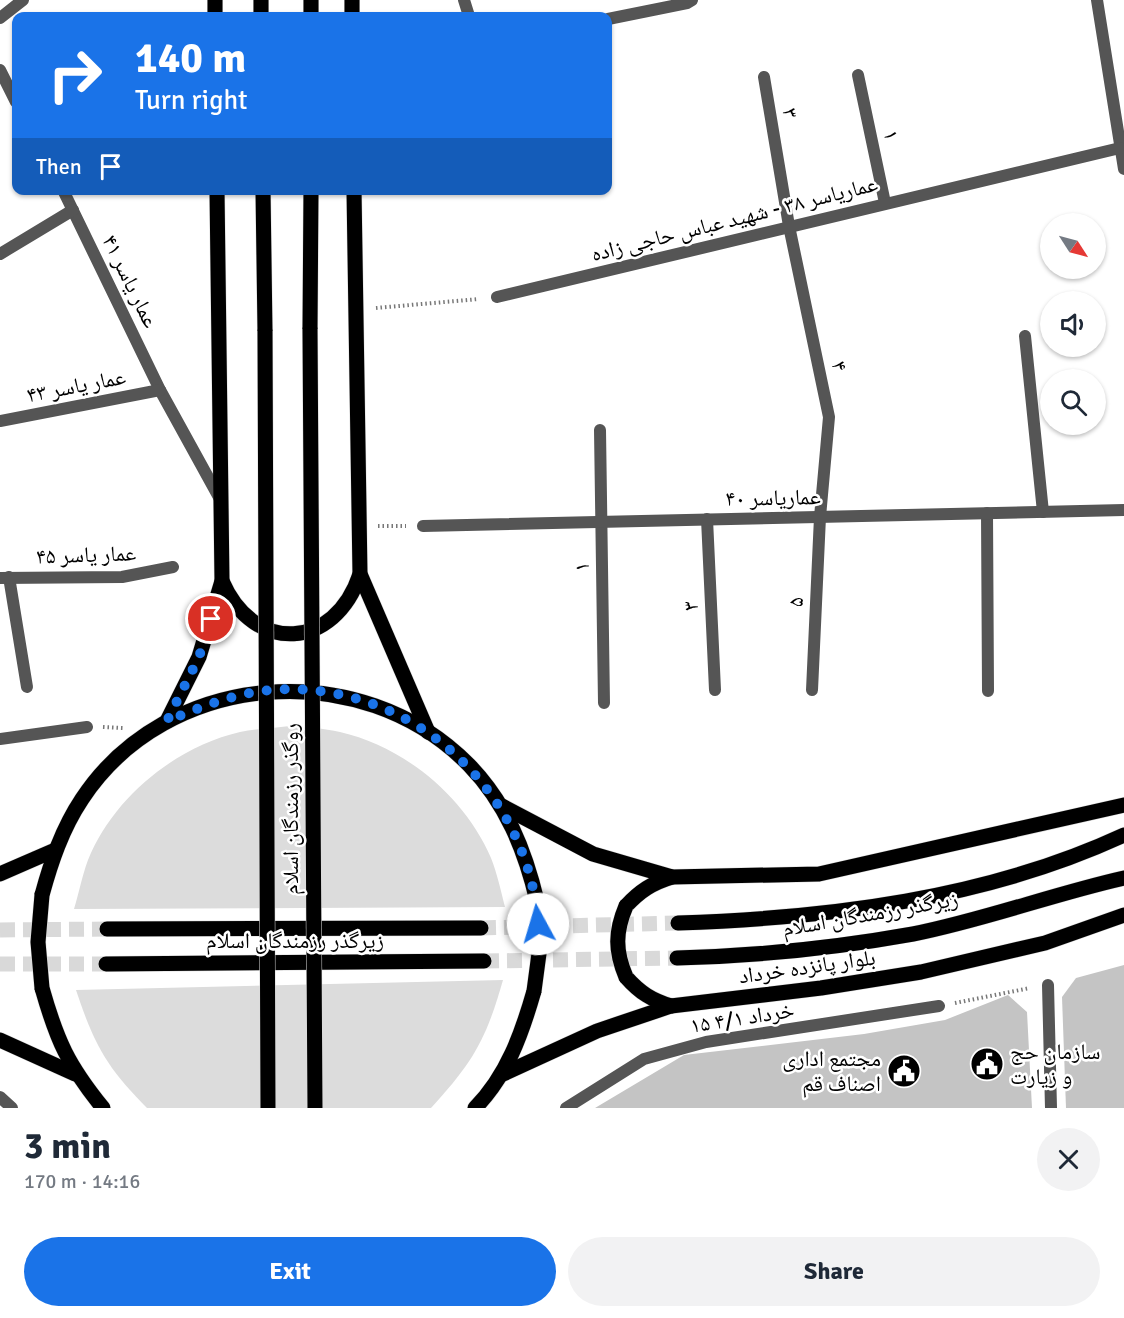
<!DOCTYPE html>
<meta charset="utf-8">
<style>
:root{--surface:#fff;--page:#f2f2f3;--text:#1f2937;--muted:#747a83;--accent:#1a73e8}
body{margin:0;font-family:Signika,"Noto Naskh Arabic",sans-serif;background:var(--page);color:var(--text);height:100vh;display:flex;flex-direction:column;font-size:22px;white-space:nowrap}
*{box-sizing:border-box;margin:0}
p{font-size:20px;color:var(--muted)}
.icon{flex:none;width:33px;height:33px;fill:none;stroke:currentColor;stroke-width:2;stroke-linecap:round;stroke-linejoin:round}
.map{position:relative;height:1108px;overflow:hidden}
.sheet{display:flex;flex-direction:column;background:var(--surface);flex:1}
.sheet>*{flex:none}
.banner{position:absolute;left:12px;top:12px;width:600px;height:183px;border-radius:12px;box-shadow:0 2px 4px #0004;background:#1a73e8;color:#fff;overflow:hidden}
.needle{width:39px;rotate:126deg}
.buttons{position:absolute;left:1040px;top:213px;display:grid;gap:12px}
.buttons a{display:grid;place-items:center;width:66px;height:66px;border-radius:50%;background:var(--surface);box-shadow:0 2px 4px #0004;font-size:30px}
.pin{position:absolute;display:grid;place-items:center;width:51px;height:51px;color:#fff;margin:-26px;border:3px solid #fff;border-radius:50%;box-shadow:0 2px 6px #0007}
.me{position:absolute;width:66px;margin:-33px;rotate:354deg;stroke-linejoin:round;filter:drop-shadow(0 0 4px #0008)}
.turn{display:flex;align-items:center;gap:21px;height:126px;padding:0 24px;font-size:27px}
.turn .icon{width:78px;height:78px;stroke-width:2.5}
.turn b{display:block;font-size:42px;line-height:51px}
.then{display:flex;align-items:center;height:57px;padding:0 24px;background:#0003;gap:12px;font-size:22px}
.round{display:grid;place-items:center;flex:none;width:63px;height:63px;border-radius:32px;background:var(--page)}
.summary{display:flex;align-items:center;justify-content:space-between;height:102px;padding:0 24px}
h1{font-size:36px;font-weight:700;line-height:45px}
.button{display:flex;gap:12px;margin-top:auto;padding:12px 24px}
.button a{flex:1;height:69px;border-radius:36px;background:var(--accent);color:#fff;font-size:24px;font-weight:700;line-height:69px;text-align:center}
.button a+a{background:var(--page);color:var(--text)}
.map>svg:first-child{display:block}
</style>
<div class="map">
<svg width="1124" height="1108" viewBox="0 0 1124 1108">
<rect width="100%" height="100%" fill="#fff"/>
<g fill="#dcdcdc">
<path d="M290,726C306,728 324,728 340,732C405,747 465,797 491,858C497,873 501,891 505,907L74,909C79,893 82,876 88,860C113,798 175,747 240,732C256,729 273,728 290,726Z"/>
<path d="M503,980C486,1040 473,1062 431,1108H147C106,1067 94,1044 76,990Z"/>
</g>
<g fill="#c4c4c4">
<path d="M1124,965V1108H1066L1062,997L1076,978Z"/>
<path d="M1008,995L1027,1012L1032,1108H595L684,1055L864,1034L945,1020Z"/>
</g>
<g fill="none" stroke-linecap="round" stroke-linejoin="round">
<g stroke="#d9d9d9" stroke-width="15" stroke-dasharray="15 8" stroke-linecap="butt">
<path d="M481,928L678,923"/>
<path d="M0,930L107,929"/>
<path d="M484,961L677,958"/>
<path d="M0,964H106"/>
</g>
<g stroke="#dbdbdb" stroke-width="16">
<g id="primary">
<path d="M215,0V16"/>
<path d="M261,0V16"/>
<path d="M352,0V16"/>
<path d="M311,16V0"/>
<path d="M263,190L265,331"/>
<path d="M354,190L360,574L428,732"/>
<path d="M310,329L311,190"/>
<path d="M222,581C254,655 335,650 360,574"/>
<path d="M167,721L199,657L222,581L217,190"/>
<path d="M502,806L593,854L672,877L819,874L1124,805"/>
<path d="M0,874L55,850"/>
<path d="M42,895C51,862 62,829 82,799C167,670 361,655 469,765C506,803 525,850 537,901"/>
<path d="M626,906C640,891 652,883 672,877"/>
<path d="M678,923C829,918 986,899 1124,835"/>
<path d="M107,929L481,928"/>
<path d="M677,958C756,956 835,948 913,934C984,920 1053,894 1124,878"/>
<path d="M106,964L484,961"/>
<path d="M626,977C640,993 652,1000 671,1006"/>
<path d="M42,988C57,1041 68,1065 103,1108"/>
<path d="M0,1040L75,1074"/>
<path d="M501,1075L597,1031L671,1006L821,988L921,972L1045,943L1124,915"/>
<path d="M475,1108C507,1076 522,1033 534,991"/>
</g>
</g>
<g stroke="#777" stroke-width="4" stroke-dasharray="1.5 3" stroke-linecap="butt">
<path d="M376,308L479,299"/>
<path d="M378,526H406"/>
<path d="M103,727L123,728"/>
<path d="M955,1003L1030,988"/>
</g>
<path stroke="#555" stroke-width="12" d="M858,75L885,203"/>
<g stroke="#555" stroke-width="12">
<path d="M464,0L469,16"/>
<path d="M1097,0L1124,169"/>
<path d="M0,18L23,0"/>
<path d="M608,19L687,3L692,0"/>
<path d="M0,70L16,102"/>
<path d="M764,77L789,226L829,417L820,517L812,690"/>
<path d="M63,190L160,390L220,499"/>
<path d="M0,254L73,210"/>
<path d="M497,297L1120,148"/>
<path d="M1025,336L1043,512"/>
<path d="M0,421L160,390"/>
<path d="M600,430L604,703"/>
<path d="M987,513L988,691"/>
<path d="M707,519L715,690"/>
<path d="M423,526L1124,510"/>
<path d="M9,577L27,687"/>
<path d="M0,578L122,577L173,567"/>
<path d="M0,739L87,727"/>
<path d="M1048,985L1051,1108"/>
<path d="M0,1097L12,1108"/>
<path d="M566,1108L644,1059L706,1042L939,1006"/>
</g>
<use href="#primary" stroke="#000" stroke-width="15"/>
<g stroke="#dbdbdb" stroke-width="16" stroke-linecap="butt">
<g id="primary-bridge">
<path d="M310,329L315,1108"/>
<path d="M265,331L268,1108"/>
<path d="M626,977C615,951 615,932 626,906"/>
<path d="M42,988L38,942L42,895"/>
<path d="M534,991L540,946L537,901"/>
</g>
</g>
<use href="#primary-bridge" stroke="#000" stroke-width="15"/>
</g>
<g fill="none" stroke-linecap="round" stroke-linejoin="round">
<path stroke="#1a73e8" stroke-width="10" stroke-dasharray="0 18" d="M211,619L199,657L167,721C201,707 235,693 272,690C408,679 529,789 538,924"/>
</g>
<defs>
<g id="civic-disc" transform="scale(1.725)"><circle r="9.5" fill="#000" stroke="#fff"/><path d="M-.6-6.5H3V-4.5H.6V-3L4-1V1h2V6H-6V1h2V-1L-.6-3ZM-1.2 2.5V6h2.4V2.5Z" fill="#fff"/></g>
</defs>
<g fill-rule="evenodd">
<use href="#civic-disc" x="987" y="1064"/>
<use href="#civic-disc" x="904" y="1071"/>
</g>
<g text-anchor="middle" stroke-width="5" stroke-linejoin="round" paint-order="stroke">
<g font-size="22" fill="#000" stroke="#fff">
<text transform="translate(791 113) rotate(81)" y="8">۳</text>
<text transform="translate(892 135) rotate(78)" y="8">۱</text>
<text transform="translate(734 218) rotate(-14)" y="8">عماریاسر ۳۸ - شهید عباس حاجی زاده</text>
<text transform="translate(131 281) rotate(64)" y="8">عمار یاسر ۴۱</text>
<text transform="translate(840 366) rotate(78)" y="8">۴</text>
<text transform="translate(76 385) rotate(-11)" y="8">عمار یاسر ۴۳</text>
<text transform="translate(773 497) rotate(-1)" y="8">عماریاسر ۴۰</text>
<text transform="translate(86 554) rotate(-2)" y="8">عمار یاسر ۴۵</text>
<text transform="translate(581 567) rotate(-91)" y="8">۱</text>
<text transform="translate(795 602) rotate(-87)" y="8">۵</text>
<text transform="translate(690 606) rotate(-93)" y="8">۳</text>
<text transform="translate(290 809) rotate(-90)" y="8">روگذر رزمندگان اسلام</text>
<text transform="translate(870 913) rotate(-10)" y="8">زیرگذر رزمندگان اسلام</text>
<text x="295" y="948">زیرگذر رزمندگان اسلام</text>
<text transform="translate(807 966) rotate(-8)" y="8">بلوار پانزده خرداد</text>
<text transform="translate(742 1017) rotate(-9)" y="8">۱۵ خرداد ۴/۱</text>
</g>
<g font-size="22" fill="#000" stroke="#fff" text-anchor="start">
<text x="1010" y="1059">سازمان حج<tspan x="1010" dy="25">و زیارت</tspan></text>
<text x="881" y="1066" text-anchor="end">مجتمع اداری<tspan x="881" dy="25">اصناف قم</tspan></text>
</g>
</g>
</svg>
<div class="buttons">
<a><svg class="needle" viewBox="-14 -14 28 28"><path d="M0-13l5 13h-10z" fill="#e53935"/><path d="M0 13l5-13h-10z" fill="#747a83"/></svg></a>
<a><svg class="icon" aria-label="sound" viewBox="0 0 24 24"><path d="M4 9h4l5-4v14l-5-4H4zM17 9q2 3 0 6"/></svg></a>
<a><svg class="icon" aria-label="search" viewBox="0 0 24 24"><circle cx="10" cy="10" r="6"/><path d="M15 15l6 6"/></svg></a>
</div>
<div class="pin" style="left:211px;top:619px;background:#d93025"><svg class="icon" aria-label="arrive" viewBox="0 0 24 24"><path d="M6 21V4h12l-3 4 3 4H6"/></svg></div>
<svg class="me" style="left:538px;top:924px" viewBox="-20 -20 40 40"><circle r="19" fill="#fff"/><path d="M0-13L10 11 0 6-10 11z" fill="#1a73e8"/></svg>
<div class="banner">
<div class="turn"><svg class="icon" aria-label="right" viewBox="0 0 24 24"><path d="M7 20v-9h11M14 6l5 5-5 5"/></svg><div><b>140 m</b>Turn right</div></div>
<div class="then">Then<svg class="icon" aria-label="arrive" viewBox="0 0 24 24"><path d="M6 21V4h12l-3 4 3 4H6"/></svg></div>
</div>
</div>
<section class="sheet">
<div class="summary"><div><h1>3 min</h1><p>170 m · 14:16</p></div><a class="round"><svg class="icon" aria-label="close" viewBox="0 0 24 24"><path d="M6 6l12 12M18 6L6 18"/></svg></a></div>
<div class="button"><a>Exit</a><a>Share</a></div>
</section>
